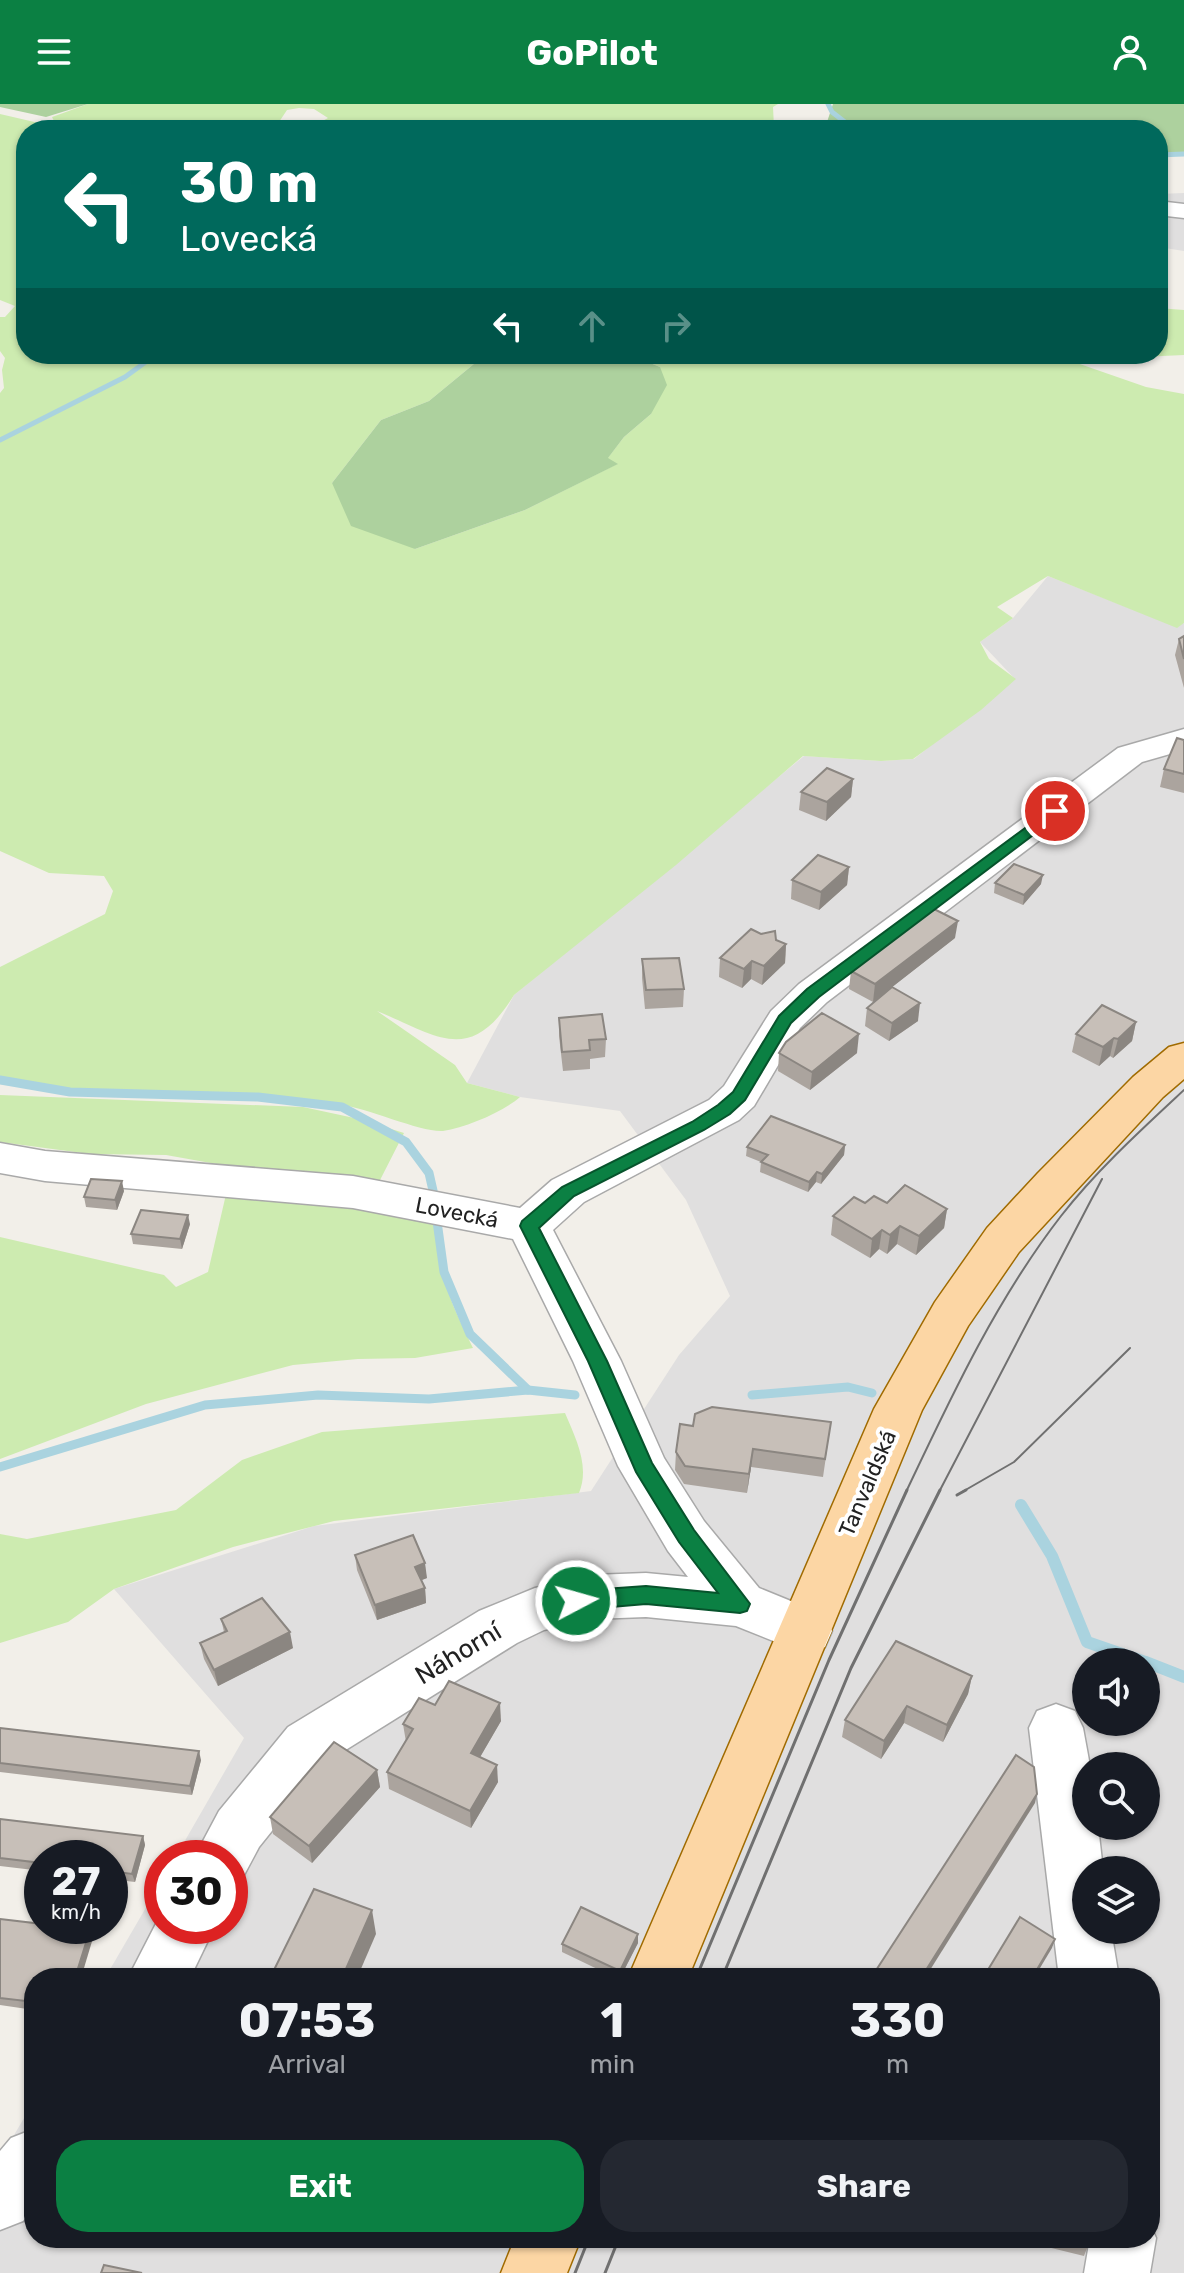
<!DOCTYPE html>
<meta charset="utf-8">
<style>
:root{--surface:#171b24;--page:#242831;--text:#f1f3f6;--muted:#9ea1a6;--accent:#0b8043}
body{margin:0;font-family:Rubik,sans-serif;background:var(--page);color:var(--text);height:100vh;display:flex;flex-direction:column;font-size:30px;white-space:nowrap}
*{box-sizing:border-box;margin:0}
p{font-size:26px;color:var(--muted)}
.icon{flex:none;width:44px;height:44px;fill:none;stroke:currentColor;stroke-width:2;stroke-linecap:round;stroke-linejoin:round}
.map{position:relative;flex:1;overflow:hidden}
.drawer{position:absolute;left:24px;top:1864px;width:1136px;height:280px;display:flex;flex-direction:column;background:var(--surface);border-radius:32px;box-shadow:0 2px 6px #0004}
.drawer>*{flex:none}
.top-card{position:absolute;left:16px;top:16px;width:1152px;height:244px;border-radius:32px;box-shadow:0 2px 6px #0004;background:#00695c;color:#fff;overflow:hidden}
.fabs{position:absolute;left:1072px;top:1544px;display:grid;gap:16px}
.fabs a{display:grid;place-items:center;width:88px;height:88px;border-radius:50%;background:var(--surface);box-shadow:0 2px 6px #0004;font-size:40px}
.speed{position:absolute;left:24px;top:1736px;display:flex;gap:16px;font-size:40px;font-weight:700;text-align:center}
.speed>*{display:grid;place-content:center;width:104px;height:104px;border-radius:50%;background:var(--surface);box-shadow:0 2px 6px #0004;line-height:1}
.speed small{font-size:20px;font-weight:400}
.speed .limit{border:12px solid #d22;background:#fff;color:#111}
.pin{position:absolute;display:grid;place-items:center;width:68px;height:68px;color:#fff;margin:-34px;border:4px solid #fff;border-radius:50%;box-shadow:0 2px 8px #0007}
.me{position:absolute;width:88px;margin:-44px;rotate:84deg;stroke-linejoin:round;filter:drop-shadow(0 0 6px #0008)}
.turn{display:flex;align-items:center;gap:28px;height:168px;padding:0 32px;font-size:36px}
.turn .icon{width:104px;height:104px;stroke-width:2.5}
.turn b{display:block;font-size:56px;line-height:68px}
.lanes{display:flex;align-items:center;height:76px;padding:0 32px;background:#0003;justify-content:center;gap:40px;direction:ltr}
.lanes .off{opacity:.35}
.eta{display:flex;justify-content:space-evenly;align-items:center;height:136px;text-align:center}
.eta b{font-size:48px;font-weight:700;line-height:56px}
.cta{display:flex;gap:16px;margin-top:auto;padding:16px 32px}
.cta a{flex:1;height:92px;border-radius:32px;background:var(--accent);color:#fff;font-size:32px;font-weight:700;line-height:92px;text-align:center}
.cta a+a{background:var(--page);color:var(--text)}
header{display:flex;justify-content:space-between;align-items:center;height:104px;padding:0 32px;background:var(--accent);color:#fff;font-size:36px;font-weight:700}
.map>svg:first-child{display:block}
</style>
<header><svg class="icon" aria-label="menu" viewBox="0 0 24 24"><path d="M4 6h16M4 12h16M4 18h16"/></svg>GoPilot<svg class="icon" aria-label="person" viewBox="0 0 24 24"><circle cx="12" cy="8" r="4"/><path d="M4 21q1-7 8-7t8 7"/></svg></header>
<div class="map">
<svg width="1184" height="2169" viewBox="0 0 1184 2169">
<rect width="100%" height="100%" fill="#f2efe9"/>
<g fill="#e0dfdf" fill-rule="evenodd">
<path d="M1184,89V147L1158,143V90Z"/>
<path d="M1048,472L1177,523L1184,519V2169H0V2048L7,2043L34,1997V2134H1150V1874H105L162,1776V1822H230V1754H175L244,1634L114,1485L314,1422L591,1387L679,1251L730,1192L686,1096L620,1007L520,993L467,979L514,891L804,652L881,657L914,655L1015,575L980,538L1013,514ZM1086,1558H1146V1618H1086ZM1086,1662H1146V1722H1086ZM1086,1766H1146V1826H1086Z"/>
</g>
<g fill="#cdebb0" fill-rule="evenodd">
<path d="M88,0H778L773,3L774,23L767,26H86L54,17L52,13ZM299,4L314,5L328,14C310,24 298,25 279,18L287,6Z"/>
<path d="M0,10L69,26H26V250H486L429,297L381,316L332,379L415,445L525,406L617,360L607,355L624,333L651,310L660,263L628,250H1051L1146,283L1184,290V519L1177,524L1048,472L997,503L1013,514L980,538L989,555L1016,575L981,606L913,655L881,657L803,652L676,761L514,891C470,963 436,931 377,907L455,961L467,979L520,993C503,1008 467,1023 443,1027C423,1029 367,1004 342,1001C229,989 113,998 0,980V863L105,810L113,787L104,772L49,769L0,747V289L4,284L2,266L5,254L0,247V213H5L15,202L0,196Z"/>
<path d="M1158,204L1184,206V251L1097,255L1082,250H1158Z"/>
<path d="M0,991L303,1003L359,1015L404,1029L378,1080L250,1066L166,1051L90,1050L0,1038Z"/>
<path d="M227,1086L378,1103L434,1118L442,1128C440,1181 451,1197 473,1244L415,1254L358,1255L293,1261L146,1300L0,1355V1133L164,1171L176,1183L208,1168Z"/>
<path d="M565,1309C576,1335 590,1362 579,1389L334,1417L233,1443L114,1485L68,1518L0,1539V1430L27,1435L176,1406L242,1356L322,1328Z"/>
</g>
<g fill="#add19e">
<path d="M0,0H88L46,13L0,3Z"/>
<path d="M833,0H1184V50H1158V26H853L827,18Z"/>
<path d="M486,250H628L660,263L667,281L651,310L624,333L608,354L618,360L525,406L415,445L351,422L332,379L381,316L429,297Z"/>
</g>
<g fill="none" stroke-linecap="round" stroke-linejoin="round">
<g stroke="#aad3df" stroke-width="5">
<path d="M828,0L832,8L855,26"/>
<path d="M1158,51L1184,50"/>
<path d="M0,336L125,273L147,257"/>
</g>
<g stroke="#aad3df" stroke-width="9">
<path d="M0,976L70,988L258,993L342,1003L406,1038L429,1069L434,1091"/>
<path d="M436,1110L444,1168L470,1230L528,1286"/>
<path d="M752,1291L848,1283L872,1289"/>
<path d="M0,1363L205,1301L318,1291L429,1295L528,1286L575,1291"/>
</g>
<g stroke="#aad3df" stroke-width="12">
<path d="M1021,1401L1052,1452L1087,1538L1145,1558"/>
<path d="M1146,1558L1184,1573"/>
</g>
<g stroke="#a9a9a9" stroke-width="3">
<g id="minor">
<path d="M1158,97L1184,100V114L1158,111Z"/>
<path d="M1184,625V646L1142,658L827,898L800,924L754,1002L739,1016L584,1098L553,1126L621,1257L664,1354L704,1417L759,1484L825,1511L832,1527L825,1543L806,1550L736,1522L646,1513L593,1515L544,1526L517,1539L328,1657L259,1743L243,1773L230,1778V1754H194L219,1707L288,1623L479,1507L535,1484L593,1471L646,1469L688,1473L668,1447L618,1362L573,1257L513,1135L353,1104L45,1077L0,1069V1039L45,1047L353,1072L520,1104L552,1076L709,996L724,982L771,907L799,880L1118,644Z"/>
<path d="M1056,1600L1075,1607L1083,1624L1090,1662H1086V1722H1098L1103,1766H1086V1826H1111L1119,1874H1059L1029,1624L1037,1607Z"/>
<path d="M162,1808V1822H215L190,1874H128Z"/>
<path d="M34,2025V2104L23,2117L0,2126V2047L11,2034Z"/>
<path d="M1150,2120L1156,2134L1150,2169H1084L1090,2134H1150Z"/>
</g>
</g>
<g stroke="#a06b00" stroke-width="3">
<g id="major">
<path d="M1184,939V975L1163,993L1019,1148L968,1222L922,1306L688,1874H628L874,1305L935,1198L987,1124L1038,1069L1133,973L1169,943Z"/>
<path d="M515,2134H581L567,2169H501Z"/>
</g>
</g>
<use href="#minor" fill="#fff" fill-rule="evenodd"/>
<use href="#major" fill="#fcd6a4" fill-rule="evenodd"/>
<g stroke="#707070" stroke-width="2">
<path d="M906,1388C951,1293 996,1196 1061,1112C1097,1066 1141,1026 1184,986"/>
<path d="M939,1388L1102,1075"/>
<path d="M962,1388L1014,1358L1130,1244"/>
</g>
<g stroke="#707070" stroke-width="3">
<path d="M957,1391L966,1386"/>
<path d="M696,1874L829,1556L907,1386"/>
<path d="M722,1874L851,1564L940,1386"/>
<path d="M575,2169L589,2134"/>
<path d="M605,2169L619,2134"/>
</g>
</g>
<g fill="#aba49e">
<path d="M1184,532V584L1175,551L1179,535Z"/>
<path d="M1184,636V689L1160,683L1164,665Z"/>
<path d="M853,675L851,693L826,717L799,706L801,688Z"/>
<path d="M849,763L847,781L819,806L791,795L792,776Z"/>
<path d="M995,779L1041,780L1023,801L994,789Z"/>
<path d="M955,834L892,883L918,917L889,937L865,922L867,904L873,898L849,885L851,867Z"/>
<path d="M786,840L785,859L762,881L751,875L742,884L719,873L720,854Z"/>
<path d="M642,855L684,885L683,903L645,905L642,874Z"/>
<path d="M559,914L606,935L605,953L590,955V965L563,967L559,932Z"/>
<path d="M1136,918L1132,937L1113,954L1110,952L1099,962L1072,948L1076,930Z"/>
<path d="M779,949H857L810,986L778,967Z"/>
<path d="M845,1041L844,1051L821,1080L816,1078L808,1088L760,1068L761,1058L746,1052L747,1043Z"/>
<path d="M124,1087L117,1106L86,1103L84,1093Z"/>
<path d="M865,1099H887L947,1105L944,1124L916,1151L897,1140L887,1150L879,1145L870,1154L831,1131L833,1112Z"/>
<path d="M190,1120L182,1145L133,1140L131,1130Z"/>
<path d="M831,1318L823,1373L751,1363L747,1389L684,1380L675,1366L676,1348L693,1322Z"/>
<path d="M355,1451L427,1474L421,1476L425,1484L426,1499L377,1516L357,1466Z"/>
<path d="M221,1515L293,1544L218,1582L204,1555L200,1539L224,1528Z"/>
<path d="M972,1572L968,1590L943,1638L904,1619L881,1655L842,1633L845,1616Z"/>
<path d="M435,1601L501,1617L480,1653L498,1678L471,1724L389,1685L387,1668L406,1638L403,1620Z"/>
<path d="M0,1624L201,1656L192,1691L0,1668Z"/>
<path d="M377,1666L380,1683L312,1759L273,1730L270,1713Z"/>
<path d="M0,1715L143,1732L145,1741L135,1778L110,1775V1754H42V1767L0,1762Z"/>
<path d="M0,1815L93,1834L34,1874V1906L0,1901Z"/>
<path d="M638,1830V1839L620,1874H616L562,1848V1840Z"/>
<path d="M1035,2134H1091L1084,2152L1035,2140Z"/>
</g>
<g fill="#8b8681">
<path d="M853,675L851,693L826,717L827,698Z"/>
<path d="M849,763L847,781L819,806L821,788Z"/>
<path d="M1043,771L1041,780L1023,801L1024,791Z"/>
<path d="M958,817L955,834L873,898L875,880Z"/>
<path d="M786,840L785,859L762,881L764,862Z"/>
<path d="M752,857L751,875L742,884L744,865Z"/>
<path d="M920,899L918,917L889,937L892,919Z"/>
<path d="M1136,918L1132,937L1113,954L1118,935Z"/>
<path d="M859,930L857,949L810,986L812,968Z"/>
<path d="M1114,934L1110,952L1099,962L1103,943Z"/>
<path d="M845,1041L844,1051L821,1080L822,1070Z"/>
<path d="M817,1068L816,1078L808,1088L809,1078Z"/>
<path d="M122,1077L124,1087L117,1106L115,1096Z"/>
<path d="M947,1105L944,1124L916,1151L919,1132Z"/>
<path d="M188,1111L190,1120L182,1145L180,1135Z"/>
<path d="M900,1122L897,1140L887,1150L890,1131Z"/>
<path d="M882,1126L879,1145L870,1154L872,1135Z"/>
<path d="M753,1345L751,1363L747,1389L749,1370Z"/>
<path d="M425,1459L427,1474L417,1478L415,1463Z"/>
<path d="M425,1484L426,1499L377,1516L375,1501Z"/>
<path d="M290,1528L293,1544L218,1582L214,1566Z"/>
<path d="M972,1572L968,1590L943,1638L947,1621Z"/>
<path d="M500,1599L501,1617L472,1667L471,1649Z"/>
<path d="M907,1602L904,1619L881,1655L884,1637Z"/>
<path d="M199,1647L201,1656L192,1691L190,1682Z"/>
<path d="M497,1661L498,1678L471,1724L470,1707Z"/>
<path d="M377,1666L380,1683L312,1759L309,1742Z"/>
<path d="M1037,1690L1035,1699L925,1874H921Z"/>
<path d="M143,1732L145,1741L135,1778L132,1770Z"/>
<path d="M372,1806L376,1830L357,1874H342Z"/>
<path d="M90,1826L93,1834L81,1874H75Z"/>
<path d="M638,1830V1839L620,1874V1867Z"/>
<path d="M1055,1835L1052,1844L1034,1874H1032Z"/>
</g>
<g fill="#c7bfb8" stroke="#8b8681" stroke-width="2">
<path d="M1184,532V555L1179,535Z"/>
<path d="M1177,634L1184,636V670L1164,665Z"/>
<path d="M827,664L853,675L827,698L801,688Z"/>
<path d="M818,751L849,763L821,788L792,776Z"/>
<path d="M1014,760L1043,771L1024,791L995,779Z"/>
<path d="M934,805L958,817L875,880L851,867Z"/>
<path d="M751,825L761,830L775,827L776,836L786,840L764,862L752,857L744,865L720,854Z"/>
<path d="M679,854L684,885L646,886L642,855Z"/>
<path d="M892,883L920,899L892,919L867,904Z"/>
<path d="M1102,901L1136,918L1118,935L1114,934L1103,943L1076,930Z"/>
<path d="M822,909L859,930L812,968L779,949L786,938Z"/>
<path d="M602,910L606,935L589,936L590,946L562,948L559,914Z"/>
<path d="M771,1012L845,1041L822,1070L817,1068L809,1078L761,1058L768,1051L747,1043Z"/>
<path d="M91,1075L122,1077L115,1096L84,1093Z"/>
<path d="M905,1081L947,1105L919,1132L900,1122L890,1131L882,1126L872,1135L833,1112L854,1093L865,1099L874,1092L887,1099Z"/>
<path d="M141,1106L188,1111L180,1135L131,1130Z"/>
<path d="M712,1303L831,1318L825,1355L753,1345L749,1370L685,1362L676,1348L680,1320L693,1322L695,1310Z"/>
<path d="M413,1431L425,1459L415,1463L425,1484L375,1501L355,1451Z"/>
<path d="M262,1494L290,1528L214,1566L200,1539L227,1527L221,1515Z"/>
<path d="M896,1537L972,1572L947,1621L907,1602L884,1637L845,1616Z"/>
<path d="M449,1577L500,1599L471,1649L497,1661L470,1707L387,1668L413,1625L403,1620L419,1594L435,1601Z"/>
<path d="M0,1624L199,1647L190,1682L0,1659Z"/>
<path d="M334,1638L377,1666L309,1742L270,1713Z"/>
<path d="M1016,1651L1034,1663L1037,1690L921,1874H871Z"/>
<path d="M0,1715L143,1732L132,1770L110,1767V1754H42V1759L0,1754Z"/>
<path d="M314,1785L372,1806L342,1874H270Z"/>
<path d="M581,1803L638,1830L620,1867L562,1840Z"/>
<path d="M1020,1813L1055,1835L1032,1874H983Z"/>
<path d="M0,1815L42,1820V1822H60L90,1826L75,1874H34V1898L0,1894Z"/>
<path d="M1076,2134H1091L1090,2138Z"/>
<path d="M104,2161L142,2169H101Z"/>
</g>
<path fill="#0b8043" stroke="#07532c" stroke-width="2" d="M1055,702L1063,707L1061,710L819,893L791,919L745,996L730,1010L704,1026L574,1092L539,1124L607,1257L652,1359L694,1426L750,1500L747,1507L740,1509L646,1500L576,1506L568,1503L565,1497L568,1490L576,1487L646,1482L718,1489L679,1438L636,1368L588,1257L520,1122L522,1117L562,1083L692,1018L718,1001L733,988L779,912L807,885Z"/>
<g text-anchor="middle" stroke-width="8" stroke-linejoin="round" paint-order="stroke">
<g font-size="22" fill="#222" stroke="#fff">
<text transform="translate(457 1108) rotate(11)" y="8">Lovecká</text>
<text transform="translate(867 1379) rotate(-67)" y="8">Tanvaldská</text>
</g>
<g font-size="26" fill="#222" stroke="#fff">
<text transform="translate(458 1549) rotate(-31)" y="9">Náhorní</text>
</g>
</g>
</svg>
<div class="fabs">
<a><svg class="icon" aria-label="sound" viewBox="0 0 24 24"><path d="M4 9h4l5-4v14l-5-4H4zM17 9q2 3 0 6"/></svg></a>
<a><svg class="icon" aria-label="search" viewBox="0 0 24 24"><circle cx="10" cy="10" r="6"/><path d="M15 15l6 6"/></svg></a>
<a><svg class="icon" aria-label="layers" viewBox="0 0 24 24"><path d="M12 4l9 5-9 5-9-5zM3 14l9 5 9-5"/></svg></a>
</div>
<div class="speed"><div>27<small>km/h</small></div><div class="limit">30</div></div>
<div class="pin" style="left:1055px;top:707px;background:#d93025"><svg class="icon" aria-label="arrive" viewBox="0 0 24 24"><path d="M6 21V4h12l-3 4 3 4H6"/></svg></div>
<svg class="me" style="left:576px;top:1497px" viewBox="-20 -20 40 40"><circle r="17" fill="#0b8043" stroke="#fff" stroke-width="3"/><path d="M0-11L8 9 0 5-8 9z" fill="#fff"/></svg>
<div class="top-card">
<div class="turn"><svg class="icon" aria-label="left" viewBox="0 0 24 24"><path d="M17 20v-9H6M10 6l-5 5 5 5"/></svg><div><b>30 m</b>Lovecká</div></div>
<div class="lanes"><svg class="icon" aria-label="left" viewBox="0 0 24 24"><path d="M17 20v-9H6M10 6l-5 5 5 5"/></svg><svg class="icon off" aria-label="ahead" viewBox="0 0 24 24"><path d="M12 20V5M6 11l6-6 6 6"/></svg><svg class="icon off" aria-label="right" viewBox="0 0 24 24"><path d="M7 20v-9h11M14 6l5 5-5 5"/></svg></div>
</div>
<section class="drawer">
<div class="eta">
<div><b>07:53</b><p>Arrival</p></div>
<div><b>1</b><p>min</p></div>
<div><b>330</b><p>m</p></div>
</div>
<div class="cta"><a>Exit</a><a>Share</a></div>
</section>
</div>
